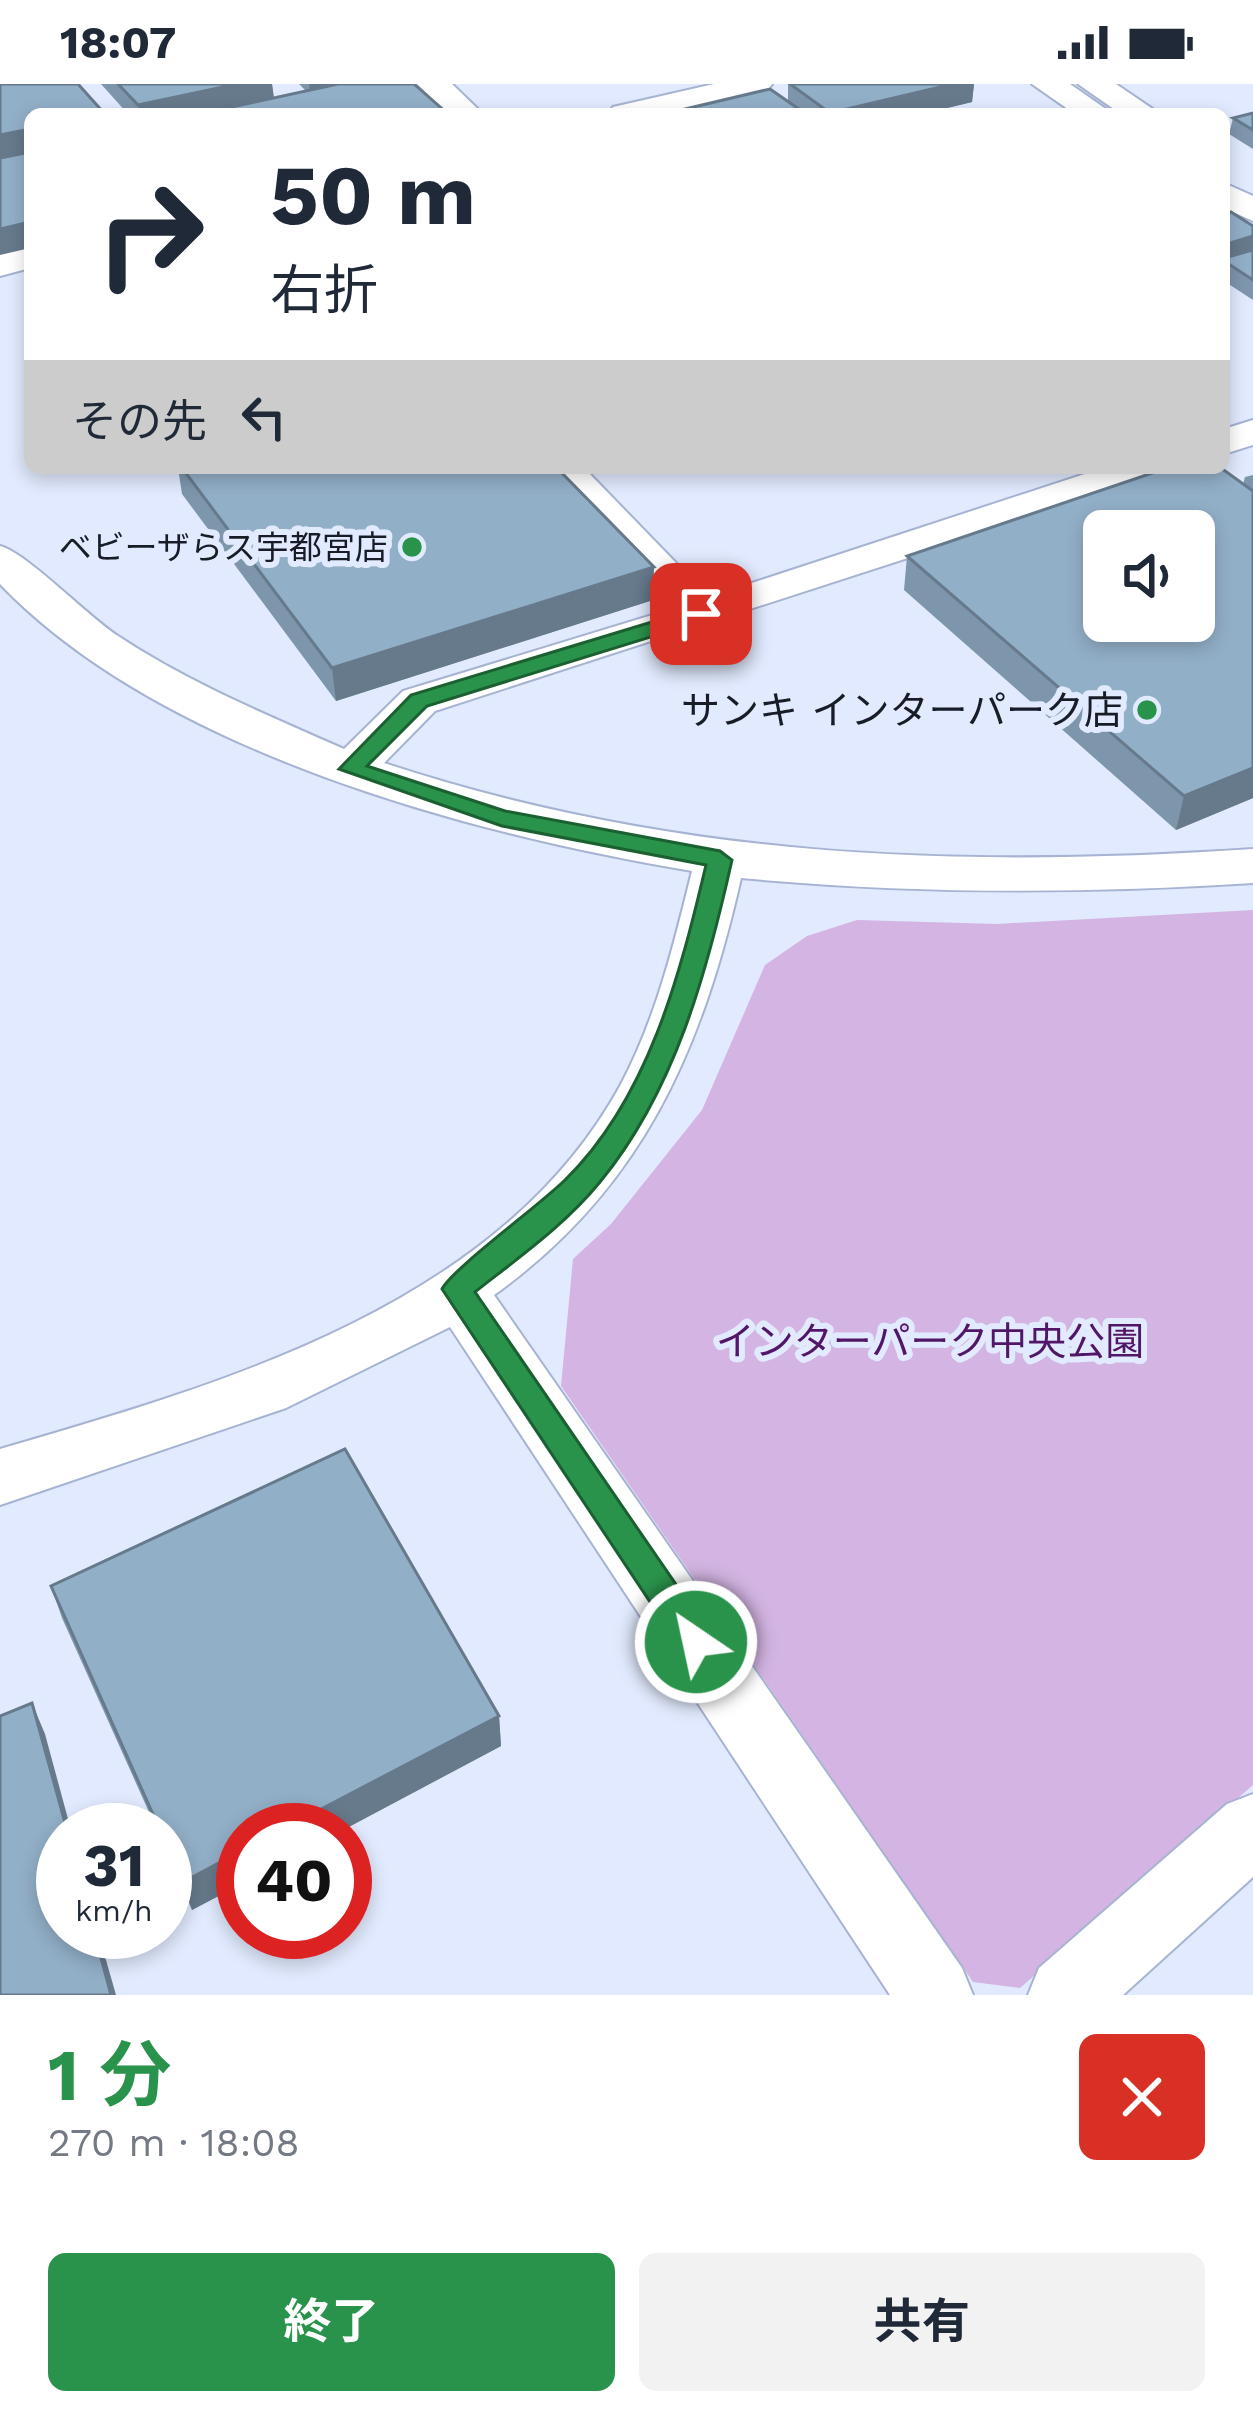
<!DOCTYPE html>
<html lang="ja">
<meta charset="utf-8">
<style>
:root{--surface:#fff;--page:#f2f2f3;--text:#1f2937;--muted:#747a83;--accent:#2a934b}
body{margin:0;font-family:"Work Sans","Noto Sans JP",sans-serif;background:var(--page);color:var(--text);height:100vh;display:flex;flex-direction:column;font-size:45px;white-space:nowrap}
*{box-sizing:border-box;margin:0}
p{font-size:39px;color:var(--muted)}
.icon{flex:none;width:66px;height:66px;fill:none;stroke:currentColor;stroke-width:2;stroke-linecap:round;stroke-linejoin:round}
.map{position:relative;height:1911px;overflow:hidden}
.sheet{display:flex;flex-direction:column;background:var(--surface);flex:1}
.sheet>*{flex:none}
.guide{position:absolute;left:24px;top:24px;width:1206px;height:366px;border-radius:18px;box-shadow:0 6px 18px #0003;background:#fff;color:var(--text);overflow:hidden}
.tools{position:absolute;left:1083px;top:426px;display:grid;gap:24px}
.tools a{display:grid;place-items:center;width:132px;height:132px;border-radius:18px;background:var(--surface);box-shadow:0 6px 18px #0003;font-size:60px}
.speed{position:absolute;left:36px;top:1719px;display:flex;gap:24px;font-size:60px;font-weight:700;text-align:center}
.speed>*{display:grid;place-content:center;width:156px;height:156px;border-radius:50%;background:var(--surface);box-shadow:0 6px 18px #0003;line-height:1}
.speed small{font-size:30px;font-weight:400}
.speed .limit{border:18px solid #d22;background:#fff;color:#111}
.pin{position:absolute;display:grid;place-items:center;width:102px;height:102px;color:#fff;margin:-51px;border-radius:24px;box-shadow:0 6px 18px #0006}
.me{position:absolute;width:132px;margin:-66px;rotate:326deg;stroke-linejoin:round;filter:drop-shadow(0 0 9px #0008)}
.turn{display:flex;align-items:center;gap:42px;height:252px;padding:0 48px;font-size:54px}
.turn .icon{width:156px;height:156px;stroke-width:2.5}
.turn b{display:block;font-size:84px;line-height:102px}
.then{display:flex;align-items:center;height:114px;padding:0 48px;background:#0003;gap:24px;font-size:45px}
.round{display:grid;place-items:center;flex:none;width:126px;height:126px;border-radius:18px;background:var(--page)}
.overview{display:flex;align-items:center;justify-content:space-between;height:204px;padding:0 48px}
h1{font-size:72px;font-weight:700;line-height:90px;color:var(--accent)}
.primary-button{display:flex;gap:24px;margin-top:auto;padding:24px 48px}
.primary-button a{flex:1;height:138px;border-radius:18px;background:var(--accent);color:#fff;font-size:48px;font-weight:700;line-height:138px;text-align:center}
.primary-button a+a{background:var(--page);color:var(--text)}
.status{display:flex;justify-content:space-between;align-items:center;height:84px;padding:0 60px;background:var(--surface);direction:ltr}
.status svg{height:33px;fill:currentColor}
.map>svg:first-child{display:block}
</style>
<div class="status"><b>18:07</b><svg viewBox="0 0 49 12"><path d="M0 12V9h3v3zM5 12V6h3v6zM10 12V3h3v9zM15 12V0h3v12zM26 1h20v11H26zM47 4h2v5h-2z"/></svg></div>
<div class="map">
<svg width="1253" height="1911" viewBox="0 0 1253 1911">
<rect width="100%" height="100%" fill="#e1eafe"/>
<path fill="#d3b4e2" d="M1253,826V1701L1020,1904L973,1898L561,1302L573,1175L611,1140L702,1026L765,881L807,852L857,836L997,840Z"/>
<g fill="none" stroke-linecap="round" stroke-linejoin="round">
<g stroke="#a6b3d3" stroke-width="4">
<g id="minor">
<path d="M417,0H452L483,30H448Z"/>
<path d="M714,0H772L767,7L666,30H608L613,23Z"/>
<path d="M1032,0H1070L1113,30H1075Z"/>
<path d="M1078,0H1116L1160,30H1121Z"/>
<path d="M1224,99L1253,112V137L1224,124Z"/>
<path d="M30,162V184L0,192V170Z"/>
<path d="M1253,336V361L1224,370V345Z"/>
<path d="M541,384H584L709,513L1103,384H1164L1158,393L435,627L384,679C673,774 952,785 1253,765V799C1081,810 913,810 741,794C702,966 642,1105 494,1211L962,1884L973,1911H890L450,1243L286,1324L0,1421V1365C223,1300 499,1222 620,1002C656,935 674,860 692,787C470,750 160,667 0,500V462C27,469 87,532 118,552C189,599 267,631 344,665L403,607L672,525Z"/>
<path d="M1253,1710V1793L1123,1911H1028L1039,1884L1227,1720Z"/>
</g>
</g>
<use href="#minor" fill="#fff" fill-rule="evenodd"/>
</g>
<g fill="#7e96ac">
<path d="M101,0H272L274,14L306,7L299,0H414L448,30H128Z"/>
<path d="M788,0H974L972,18L922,30H664L788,17Z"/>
<path d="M1253,29V65L1229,50L1233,34Z"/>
<path d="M1224,130L1253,142V216L1224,197Z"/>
<path d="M178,384H557L653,516L336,617L182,410Z"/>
<path d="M1253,391V714L1176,746L904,506L907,472L1243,400L1245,393Z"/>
<path d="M51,1502L499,1632L501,1662L343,1746H243V1799L192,1826L165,1765V1746H157L62,1534Z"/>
</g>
<g fill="#667a8c">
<path d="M237,0H272L274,16L209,30H139L138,21Z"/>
<path d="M309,0H357L310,10Z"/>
<path d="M953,0H974L972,18L922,30H830Z"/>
<path d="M30,45V70L0,76V51Z"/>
<path d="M30,138V164L0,171V145Z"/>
<path d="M1253,152V169L1224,177V161Z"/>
<path d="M654,483L653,516L336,617L332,584Z"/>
<path d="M1253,684V714L1176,746L1184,712Z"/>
<path d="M32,1619L45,1650L71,1746H67Z"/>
<path d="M499,1632L501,1662L343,1746H281Z"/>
<path d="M243,1766V1799L192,1826L183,1798Z"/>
<path d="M94,1848H98L116,1911H111Z"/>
</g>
<g fill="#92afc8" stroke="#667a8c" stroke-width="3" fill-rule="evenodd">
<path d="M0,0H78L104,29L30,30V45L0,51Z"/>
<path d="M118,0H237L138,21Z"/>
<path d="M338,0H414L448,30H200Z"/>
<path d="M790,0H953L830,29Z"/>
<path d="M770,5L806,30H664Z"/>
<path d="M1253,29V46L1233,34Z"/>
<path d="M30,68V138L0,145V74Z"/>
<path d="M1231,128L1253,142V152L1224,161V130Z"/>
<path d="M1253,166V196L1224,177V174Z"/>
<path d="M182,384H557L654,483L332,584Z"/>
<path d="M1167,384H1221L1253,407V684L1184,712L907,472ZM1104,447H1194V537H1104Z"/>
<path d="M345,1365L499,1632L281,1746H243V1766L183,1798L165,1758V1746H160L51,1502Z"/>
<path d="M32,1619L67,1746H63V1848H94L111,1911H0V1632Z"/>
</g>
<path fill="#2a934b" stroke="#1b6031" stroke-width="3" d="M701,523L709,525V535L427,622L367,682L505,727L720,767L732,776C707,888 675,1007 600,1098C565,1141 518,1174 475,1208L708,1547L713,1558L708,1569L696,1574L684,1569L442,1205C453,1184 540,1121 565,1096C648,1015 680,891 706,781L502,742L339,685L411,611Z"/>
<g fill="#2a934b" stroke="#e1eafe" stroke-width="4.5">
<circle cx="412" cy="463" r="12"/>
<circle cx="1147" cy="626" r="12"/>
</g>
<g text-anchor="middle" stroke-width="12" stroke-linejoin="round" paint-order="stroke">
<g font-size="33" fill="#171c27" stroke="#e1eafe" text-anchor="end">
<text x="388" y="475">ベビーザらス宇都宮店</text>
</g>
<g font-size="39" fill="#171c27" stroke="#e1eafe" text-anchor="end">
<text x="1123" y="640">サンキ インターパーク店</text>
</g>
<g font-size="39" fill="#511668" stroke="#e1eafe">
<text x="930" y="1271">インターパーク中央公園</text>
</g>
</g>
</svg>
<div class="tools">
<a><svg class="icon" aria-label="sound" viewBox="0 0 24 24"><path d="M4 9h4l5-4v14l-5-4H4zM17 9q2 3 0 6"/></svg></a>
</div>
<div class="speed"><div>31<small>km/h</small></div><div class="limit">40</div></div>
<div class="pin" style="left:701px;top:530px;background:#d93025"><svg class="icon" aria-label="arrive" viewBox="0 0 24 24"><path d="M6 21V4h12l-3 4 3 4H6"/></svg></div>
<svg class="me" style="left:696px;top:1558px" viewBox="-20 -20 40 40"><circle r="17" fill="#2a934b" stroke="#fff" stroke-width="3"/><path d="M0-11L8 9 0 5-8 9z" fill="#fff"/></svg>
<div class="guide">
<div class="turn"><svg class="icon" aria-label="right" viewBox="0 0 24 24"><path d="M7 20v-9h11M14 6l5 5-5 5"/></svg><div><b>50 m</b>右折</div></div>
<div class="then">その先<svg class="icon" aria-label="left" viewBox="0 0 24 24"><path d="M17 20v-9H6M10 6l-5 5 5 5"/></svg></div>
</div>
</div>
<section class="sheet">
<div class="overview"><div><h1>1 分</h1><p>270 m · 18:08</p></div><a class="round" style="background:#d93025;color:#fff"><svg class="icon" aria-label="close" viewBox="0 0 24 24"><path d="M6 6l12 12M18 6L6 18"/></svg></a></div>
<div class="primary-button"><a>終了</a><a>共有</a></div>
</section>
